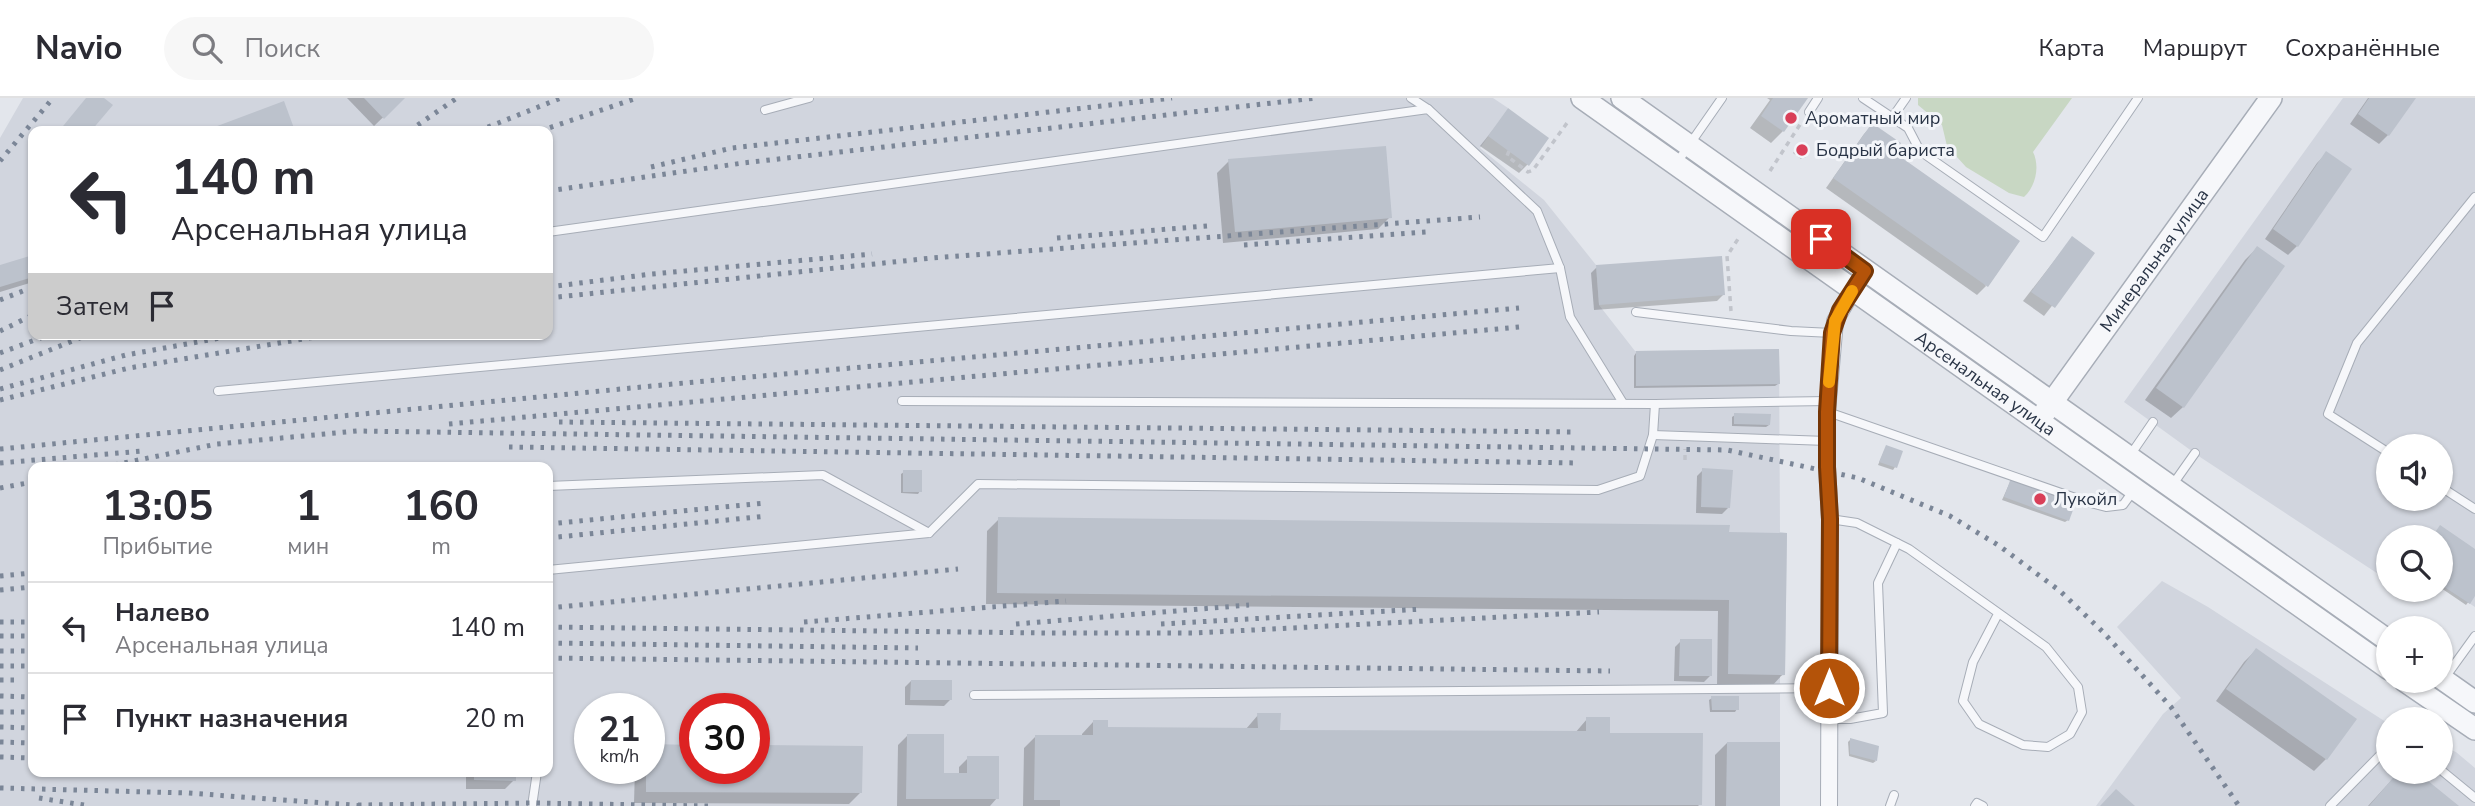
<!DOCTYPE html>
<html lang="ru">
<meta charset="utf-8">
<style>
:root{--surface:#fff;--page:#f7f7f7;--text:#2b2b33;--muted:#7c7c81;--line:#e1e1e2}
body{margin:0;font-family:"Nunito Sans",sans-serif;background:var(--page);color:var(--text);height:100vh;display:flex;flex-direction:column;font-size:26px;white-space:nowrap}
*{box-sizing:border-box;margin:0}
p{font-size:23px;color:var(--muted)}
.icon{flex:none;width:38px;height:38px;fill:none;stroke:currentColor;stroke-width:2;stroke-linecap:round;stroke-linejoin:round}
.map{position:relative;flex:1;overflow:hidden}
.drawer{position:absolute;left:28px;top:364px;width:525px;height:315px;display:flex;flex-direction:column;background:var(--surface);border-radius:14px;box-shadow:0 2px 5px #0004}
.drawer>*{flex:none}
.guide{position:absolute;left:28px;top:28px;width:525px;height:214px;border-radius:14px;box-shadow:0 2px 5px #0004;background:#fff;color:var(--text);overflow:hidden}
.fabs{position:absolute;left:2376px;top:336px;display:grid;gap:14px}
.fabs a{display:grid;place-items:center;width:77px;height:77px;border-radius:50%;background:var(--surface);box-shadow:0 2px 5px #0004;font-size:35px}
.speed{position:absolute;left:574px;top:595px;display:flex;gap:14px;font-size:35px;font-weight:700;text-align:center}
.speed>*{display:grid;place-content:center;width:91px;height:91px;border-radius:50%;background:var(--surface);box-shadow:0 2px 5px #0004;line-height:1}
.speed small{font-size:18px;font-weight:400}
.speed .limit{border:10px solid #d22;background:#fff;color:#111}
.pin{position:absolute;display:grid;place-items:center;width:60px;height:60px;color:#fff;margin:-30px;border-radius:14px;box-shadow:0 4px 10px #0006}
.me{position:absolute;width:77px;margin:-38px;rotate:0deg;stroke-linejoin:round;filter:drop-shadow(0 0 5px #0008)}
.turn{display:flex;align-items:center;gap:24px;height:147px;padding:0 28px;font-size:32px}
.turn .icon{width:91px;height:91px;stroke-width:2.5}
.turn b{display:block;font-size:49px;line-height:60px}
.then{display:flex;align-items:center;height:66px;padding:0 28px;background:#0003;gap:14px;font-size:26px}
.eta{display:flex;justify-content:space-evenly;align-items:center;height:119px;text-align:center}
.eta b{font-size:42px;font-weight:700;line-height:49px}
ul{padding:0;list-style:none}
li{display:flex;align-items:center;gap:21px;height:91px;padding:0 28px;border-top:2px solid var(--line)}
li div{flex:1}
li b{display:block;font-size:26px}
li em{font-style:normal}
header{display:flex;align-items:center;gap:42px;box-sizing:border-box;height:98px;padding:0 35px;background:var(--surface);border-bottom:2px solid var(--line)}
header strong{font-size:33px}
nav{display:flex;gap:38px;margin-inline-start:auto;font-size:24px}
.search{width:490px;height:63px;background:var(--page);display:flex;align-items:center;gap:18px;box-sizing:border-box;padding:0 24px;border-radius:38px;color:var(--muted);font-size:26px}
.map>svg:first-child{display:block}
</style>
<header>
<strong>Navio</strong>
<div class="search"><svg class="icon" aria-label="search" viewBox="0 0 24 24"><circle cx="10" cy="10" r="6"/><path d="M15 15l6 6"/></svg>Поиск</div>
<nav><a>Карта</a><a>Маршрут</a><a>Сохранённые</a></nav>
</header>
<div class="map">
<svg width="2475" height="708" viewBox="0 0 2475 708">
<rect width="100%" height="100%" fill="#e3e6ec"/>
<g fill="#d1d5de" fill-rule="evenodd">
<path d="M23,0H1493L1508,10L1480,50L1544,102L1596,167L1599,207L1635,253L1779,251L1780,434L1787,435L1785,577L1780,578V708H0V40ZM33,33H548V236H33ZM33,369H548V674H33ZM590,611H649V670H590ZM695,611H754V670H695Z"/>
<path d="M2343,0H2475V509L2441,487V439H2389V483L2200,359L2124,304ZM2389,348H2441V401H2389Z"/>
<path d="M2162,483L2208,509L2389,626V674H2441V648L2456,654L2475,670V708H2096L2163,616L2181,600L2117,529Z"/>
</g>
<path fill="#c8d7c3" d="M1918,0H2072L2033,54C2040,68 2036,88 2024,99L2009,95L1966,69L1947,48L1942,27L1918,7Z"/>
<g fill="#0003">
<path d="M347,0H403L374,28Z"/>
<path d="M1767,0H1805L1783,33L1771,45L1750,30L1770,2Z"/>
<path d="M2368,0H2414L2388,37L2379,46L2350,26Z"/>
<path d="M1508,13L1528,66L1519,75L1480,48Z"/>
<path d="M1873,27L1986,188L1977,197L1826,90L1864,36Z"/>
<path d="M1800,47L1808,53L1801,61L1793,55Z"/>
<path d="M2326,56L2297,148L2288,157L2265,141L2317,65Z"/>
<path d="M1229,63L1390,119L1378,131L1223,145L1217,75Z"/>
<path d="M2072,140L2093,155L2044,218L2023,203Z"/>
<path d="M2257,150L2183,309L2171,320L2145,302L2245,162Z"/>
<path d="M33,159V184L0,194V169Z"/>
<path d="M1597,169L1723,197L1717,203L1594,212L1591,175Z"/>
<path d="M1636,255L1778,286L1775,288L1634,290V258Z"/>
<path d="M1735,317L1769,327L1766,329L1732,328V319Z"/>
<path d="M1886,349L1895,369L1893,372L1878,367Z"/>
<path d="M1703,372L1728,410L1722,416L1696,415L1697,378Z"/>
<path d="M904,374L920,393L918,396L901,395V376Z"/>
<path d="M2011,382L2068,422L2065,424L2002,402Z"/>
<path d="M999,421L1728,436L1783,576L1772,588H1717L1718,513L986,506L987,433Z"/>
<path d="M2438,432L2475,453V495L2466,507L2441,490V439H2433Z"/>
<path d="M1681,543L1710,578L1704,584L1674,583L1675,549Z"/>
<path d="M2256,552L2326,661L2314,673L2216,603L2244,564Z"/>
<path d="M911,583L950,602L944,608L905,607V589Z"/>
<path d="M1712,600L1737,611L1735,614H1710L1709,602Z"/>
<path d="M1258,617L1279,634L1575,635L1587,621L1700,706L1698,708H1023L1024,650L1036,638H1082V636L1093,624L1106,631H1246Z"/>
<path d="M907,638L942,676L959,677V669L968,660L997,700L990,708H897L898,647Z"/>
<path d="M1850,642L1876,663L1873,665L1849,658L1848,644Z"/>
<path d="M1727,645L1778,708H1715V657Z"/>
<path d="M635,670H695L861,694L849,706L634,705Z"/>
<path d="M466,674H514V682L505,691H466Z"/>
<path d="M2399,674H2414L2456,708H2368Z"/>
</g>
<g fill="#bcc2cc">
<path d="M86,0H104L113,7L91,33H59Z"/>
<path d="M364,0H405L384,21Z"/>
<path d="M1773,0H1808L1784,34L1761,18Z"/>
<path d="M2369,0H2416L2389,38L2358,16Z"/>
<path d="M284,3L295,33H204Z"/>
<path d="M1508,10L1549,40L1529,68L1488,38Z"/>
<path d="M1872,25L1901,45L1895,55L2020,143L1988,189L1833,80Z"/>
<path d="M1799,45L1810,53L1805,60L1794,52Z"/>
<path d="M1386,48L1392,120L1235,134L1228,61Z"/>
<path d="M2326,53L2352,71L2298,149L2273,131Z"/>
<path d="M2072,138L2095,155L2055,210L2031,194Z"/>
<path d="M2257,148L2285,168L2184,310L2156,290Z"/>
<path d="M33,157V179L0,189V167Z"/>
<path d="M1722,158L1725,197L1599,207L1596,167Z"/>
<path d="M1779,251L1780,286L1636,288V253Z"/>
<path d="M1734,315L1771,316L1770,327L1734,326Z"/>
<path d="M1886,347L1903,353L1897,370L1879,364Z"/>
<path d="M1702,370L1733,372L1730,410L1701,409Z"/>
<rect x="903" y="372" width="19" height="22"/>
<path d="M2011,380L2076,404L2069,423L2004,399Z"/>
<path d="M998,419L1730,427L1729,434L1787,435L1785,577L1728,576L1729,502L997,495Z"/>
<path d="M2440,427L2475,451V498L2470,506L2441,487V439H2432Z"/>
<path d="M1680,541H1712V578H1679Z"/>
<path d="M2256,550L2357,621L2327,662L2226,591Z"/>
<path d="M911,582H952V602H910Z"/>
<path d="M1711,598H1739V612H1712Z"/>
<path d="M1257,615H1281L1280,632L1586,633V619H1610V635H1703L1702,707L1060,708V702H1034L1035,637H1093V622H1108V629L1258,630Z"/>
<path d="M907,636H944V675H967V658H999V701H906Z"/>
<path d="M1850,640L1879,648L1877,663L1850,656Z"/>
<path d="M1727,644H1780V708H1726Z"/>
<path d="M649,646L695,647V670H754V647L863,648L862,695L646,694V670H649Z"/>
<path d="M474,674H516V683L474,682Z"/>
<path d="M2398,674H2417L2459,708H2369Z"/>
<path d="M2116,691L2135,708H2100Z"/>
</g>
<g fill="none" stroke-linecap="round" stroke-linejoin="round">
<g stroke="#a7adb7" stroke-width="10">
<g id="service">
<path d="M1411,0L1428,11"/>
<path d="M1863,0L1908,30L1920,53L2043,139L2138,0"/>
<path d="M765,12L809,0"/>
<path d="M1809,14L1818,0"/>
<path d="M1892,20L1906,0"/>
<path d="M1676,66L1722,0"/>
<path d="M548,134L1428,11L1537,113L1560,170L1570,219L1623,305"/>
<path d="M1636,214L1791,233L1832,235"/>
<path d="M218,293L1560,170"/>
<path d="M902,303L1655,306L1828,303"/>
<path d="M1828,314L2087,404L2106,409L2123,407L2134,392"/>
<path d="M1653,337L1827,343"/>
<path d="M2389,355L2328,316L2357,245L2475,99"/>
<path d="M2129,359L2153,324"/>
<path d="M548,388L823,377L929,435"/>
<path d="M2171,389L2195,355"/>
<path d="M2441,389L2475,411"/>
<path d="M1830,421L1857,425L1909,451L2046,549L2078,589L2082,614L2070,636L2048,649L2023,647L1979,626L1963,603L1973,564L1998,516"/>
<path d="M548,472L929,435L978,386L1598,392L1640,378L1653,337L1655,306"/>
<path d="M2444,581L2475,538"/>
<path d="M974,597L1829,590"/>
<path d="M1829,621H1850L1883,615L1878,485L1897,445"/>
<path d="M2441,672L2475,700"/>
<path d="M532,708L537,674"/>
<path d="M1890,708L1894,697"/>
<path d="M1975,708L1977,705L1983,708"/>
<path d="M2330,708L2389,648"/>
</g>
</g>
<g stroke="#a7adb7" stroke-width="18">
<path id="minor" d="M1829,708L1830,421L1827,369V314L1835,223L1859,182"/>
</g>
<g stroke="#a7adb7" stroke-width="24">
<g id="tertiary">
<path id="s1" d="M1582,0L2389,571"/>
<path d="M1622,0L2389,543"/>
<path id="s2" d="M2045,314L2271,0"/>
<path d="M2441,580L2475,604"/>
<path d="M2405,583L2475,631"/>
</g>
</g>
<g stroke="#c1c4cb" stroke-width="3.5" stroke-dasharray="5 5" stroke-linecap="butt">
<path d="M1509,53L1507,58L1528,74L1533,72L1567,25"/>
<path d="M1770,73L1801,25"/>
<path d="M1731,213L1727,158L1738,141"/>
<path d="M1685,362V351"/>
</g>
<use href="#service" stroke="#f6f7fa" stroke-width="8"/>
<use href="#minor" stroke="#f6f7fa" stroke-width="16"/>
<use href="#tertiary" stroke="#f6f7fa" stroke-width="21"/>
<g stroke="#7b8697" stroke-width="5" stroke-dasharray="3.5 7" stroke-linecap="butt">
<path d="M409,33L457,0"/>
<path d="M478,33L561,0"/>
<path d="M540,33L637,0"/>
<path d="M0,63L53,0"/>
<path d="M651,69L732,50L1172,0"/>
<path d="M548,93L743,65L1316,0"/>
<path d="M1057,140L1207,128"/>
<path d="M1244,147L1426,134"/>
<path d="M548,189L652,176L872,156"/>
<path d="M548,200L932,160L1480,119"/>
<path d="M0,202L33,189"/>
<path d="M0,233L33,217"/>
<path d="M0,255L51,236"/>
<path d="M0,272L90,236"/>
<path d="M0,291L126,257L242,236"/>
<path d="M0,302L129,270L333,236"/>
<path d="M559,324L1577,334"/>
<path d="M449,326L1519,229"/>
<path d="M509,349L1578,365"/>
<path d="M0,351L673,286L1519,210"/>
<path d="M0,365L143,353"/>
<path d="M104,369L217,346L357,333L1727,352L1858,380L1950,418L1998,447L2060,493L2103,534L2171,609L2239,708"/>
<path d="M0,390L33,384"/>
<path d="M548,426L765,405"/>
<path d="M548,440L767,418"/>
<path d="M0,478L33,475"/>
<path d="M0,492L33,489"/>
<path d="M548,510L958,471"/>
<path d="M0,524H33"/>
<path d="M804,524L1066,503"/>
<path d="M1016,526L1249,507"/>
<path d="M1161,526L1423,511"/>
<path d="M548,529L1047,535H1195L1599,514"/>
<path d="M0,538H33"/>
<path d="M548,545L918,550"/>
<path d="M0,553H33"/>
<path d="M548,560L1610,573"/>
<path d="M0,568H33"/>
<path d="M0,582H19"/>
<path d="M0,598L33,599"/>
<path d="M0,614H33"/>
<path d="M0,629L33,630"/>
<path d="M0,644L33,645"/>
<path d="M0,659L33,660"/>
<path d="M0,690L188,695L365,708"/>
<path d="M39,700L90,708"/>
<path d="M358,707L533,705L708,708"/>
</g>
</g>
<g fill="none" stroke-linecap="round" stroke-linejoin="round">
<g stroke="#753606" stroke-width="18">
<path id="route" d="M1821,141L1865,173L1840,212L1832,235L1827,314V369L1830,421L1829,590"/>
</g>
<use href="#route" stroke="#b45309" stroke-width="12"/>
<path stroke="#f59e0b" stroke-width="12" d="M1829,284L1835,223L1852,193"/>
</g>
<g fill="#d93f58" stroke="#f3f5f9" stroke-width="2.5">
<circle cx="1791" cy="20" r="7"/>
<circle cx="1802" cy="52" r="7"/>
<circle cx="2040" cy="401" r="7"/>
</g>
<g text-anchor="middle" stroke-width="6" stroke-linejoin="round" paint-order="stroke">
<g font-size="18" fill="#293446" stroke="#f3f5f9" text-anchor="start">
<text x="1805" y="26">Ароматный мир</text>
<text x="1816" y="58">Бодрый бариста</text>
<text x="2054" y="407">Лукойл</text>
</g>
<g font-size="18" fill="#293446" stroke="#f3f5f9">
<text dy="6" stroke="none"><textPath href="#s2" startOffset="187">Минеральная улица</textPath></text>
<text dy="6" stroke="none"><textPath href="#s1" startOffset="494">Арсенальная улица</textPath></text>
</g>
</g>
</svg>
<div class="fabs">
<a><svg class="icon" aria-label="sound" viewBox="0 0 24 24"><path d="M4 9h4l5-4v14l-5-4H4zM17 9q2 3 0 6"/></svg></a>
<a><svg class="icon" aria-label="search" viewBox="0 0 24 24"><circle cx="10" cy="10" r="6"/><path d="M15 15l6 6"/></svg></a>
<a>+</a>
<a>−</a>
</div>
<div class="speed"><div>21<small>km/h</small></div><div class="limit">30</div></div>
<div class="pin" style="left:1821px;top:141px;background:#d93025"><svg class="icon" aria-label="arrive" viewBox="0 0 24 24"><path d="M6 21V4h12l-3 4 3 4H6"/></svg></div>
<svg class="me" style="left:1829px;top:590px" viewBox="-20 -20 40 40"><circle r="17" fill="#b45309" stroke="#fff" stroke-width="3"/><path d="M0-11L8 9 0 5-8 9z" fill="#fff"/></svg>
<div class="guide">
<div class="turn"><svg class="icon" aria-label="left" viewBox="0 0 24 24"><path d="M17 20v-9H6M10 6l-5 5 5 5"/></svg><div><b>140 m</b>Арсенальная улица</div></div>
<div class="then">Затем<svg class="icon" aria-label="arrive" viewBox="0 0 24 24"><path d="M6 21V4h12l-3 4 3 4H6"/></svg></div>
</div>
<section class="drawer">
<div class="eta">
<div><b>13:05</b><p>Прибытие</p></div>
<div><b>1</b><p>мин</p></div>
<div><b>160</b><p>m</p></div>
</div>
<ul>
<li><svg class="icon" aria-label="left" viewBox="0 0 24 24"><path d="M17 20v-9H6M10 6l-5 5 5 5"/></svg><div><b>Налево</b><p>Арсенальная улица</p></div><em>140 m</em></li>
<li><svg class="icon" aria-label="arrive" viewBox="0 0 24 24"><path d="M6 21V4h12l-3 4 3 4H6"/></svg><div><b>Пункт назначения</b></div><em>20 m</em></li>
</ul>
</section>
</div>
